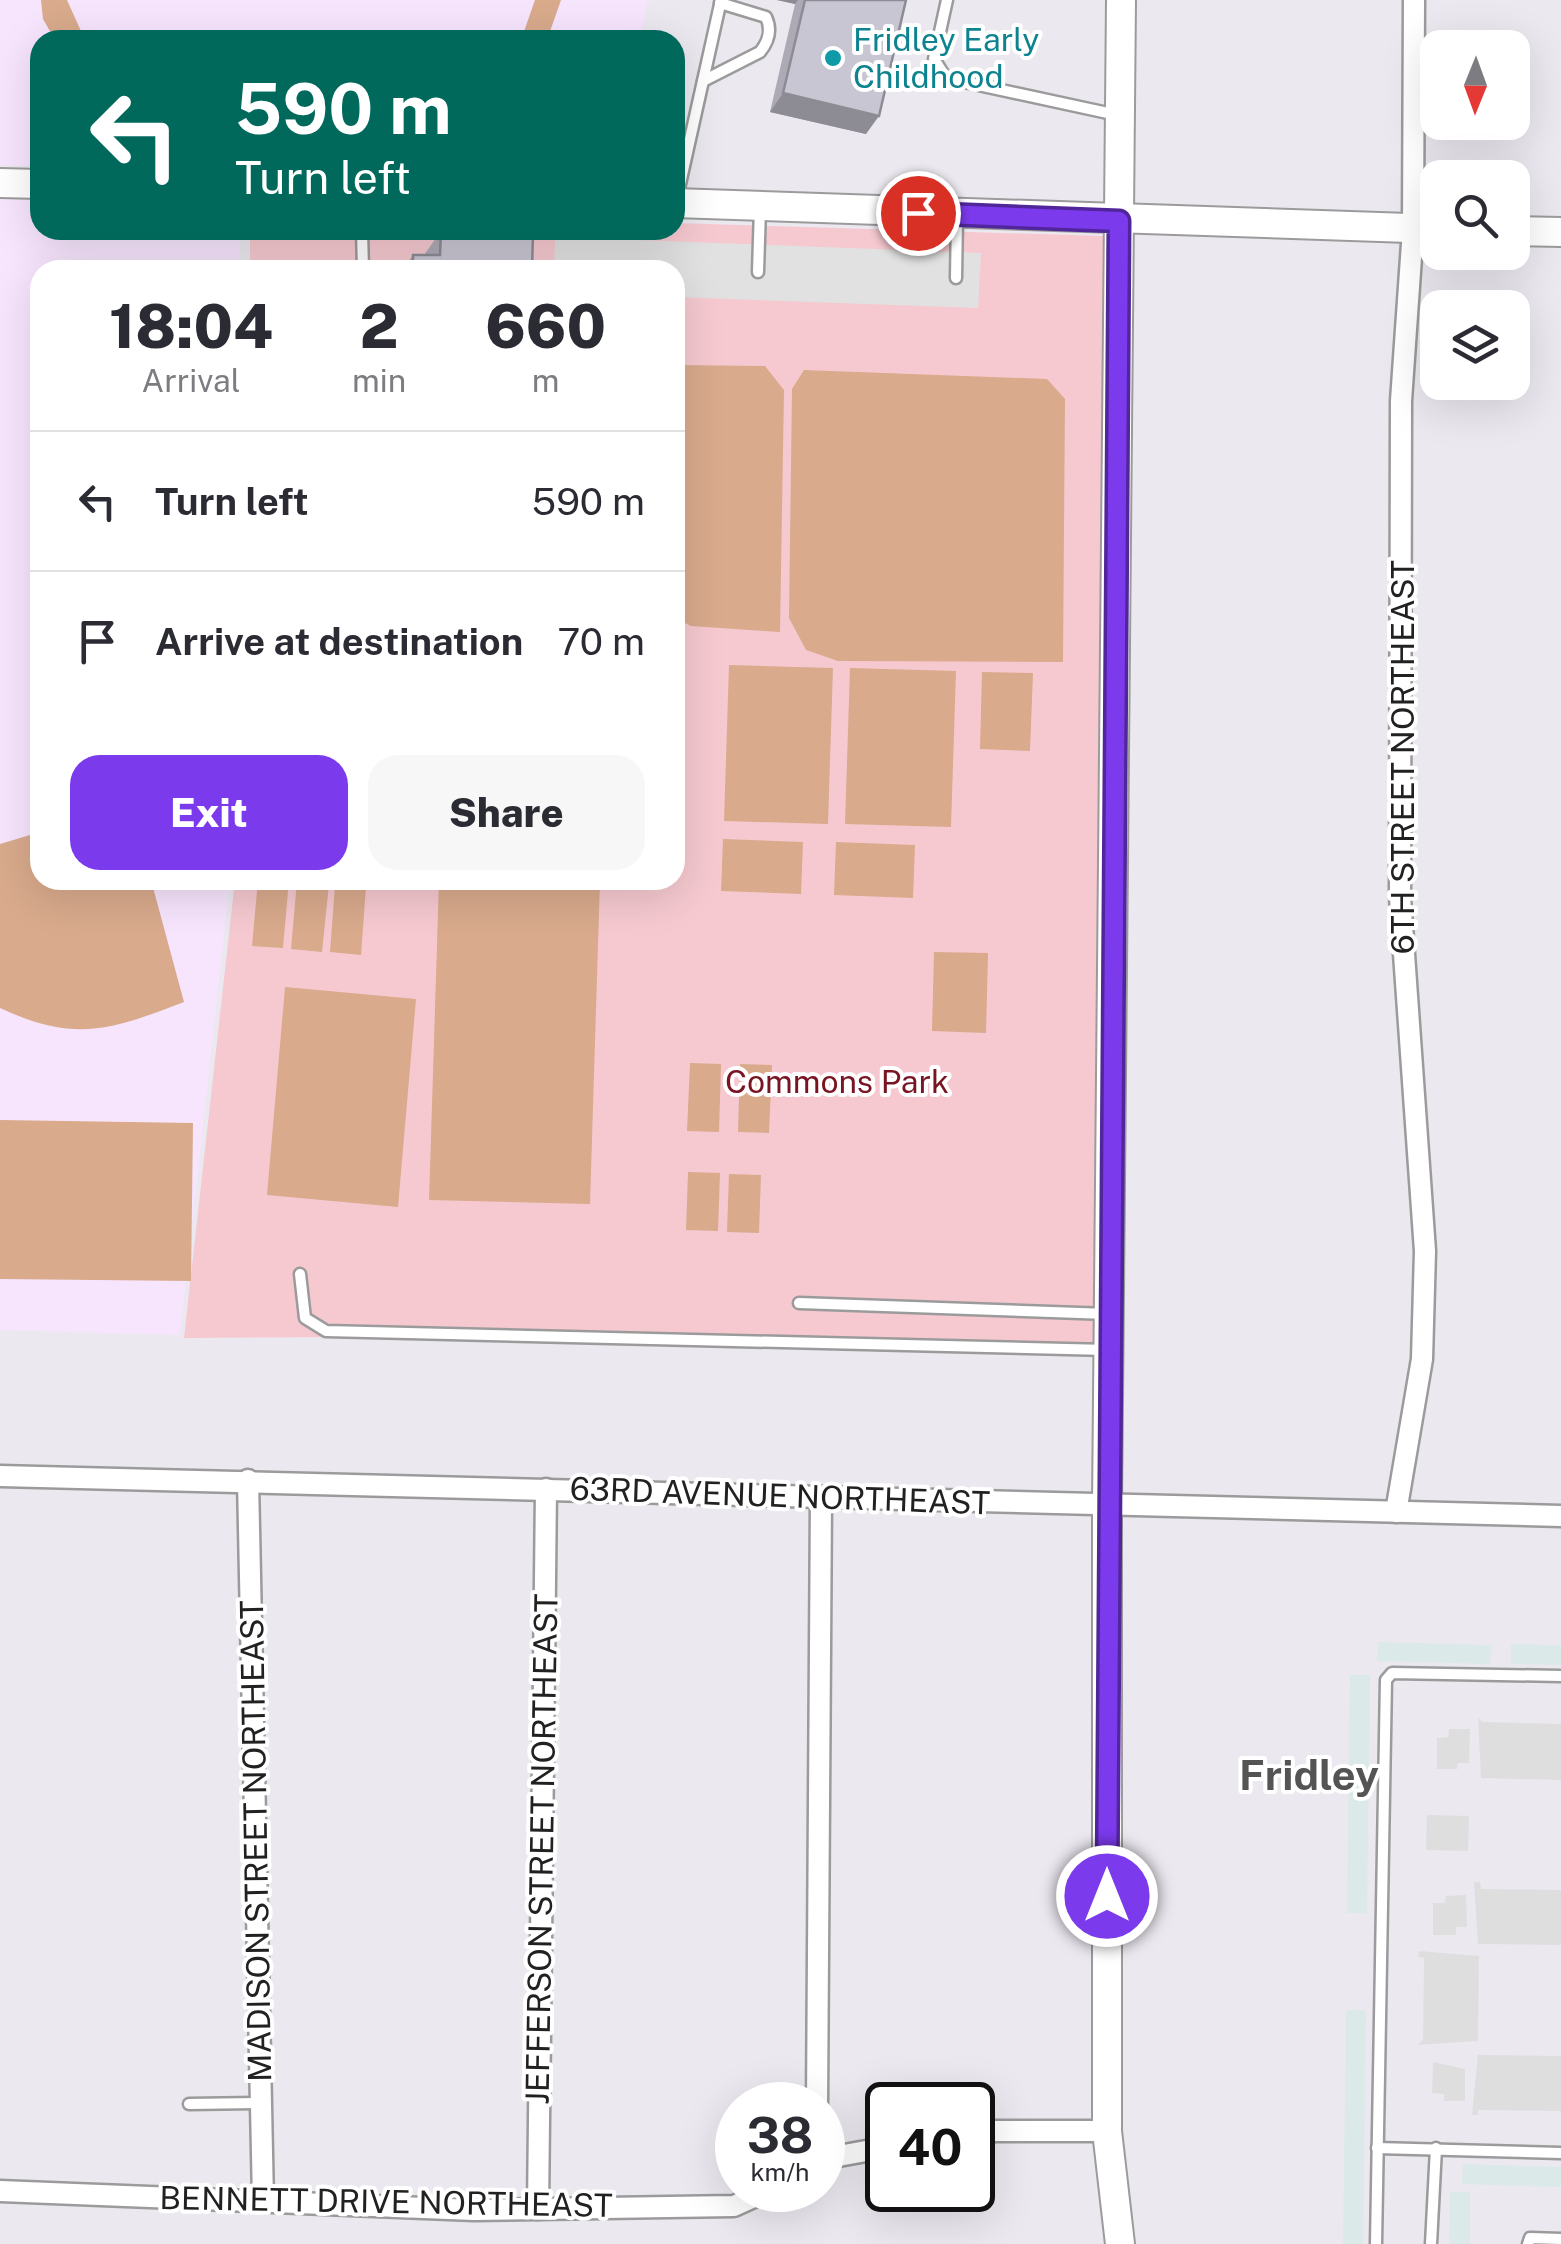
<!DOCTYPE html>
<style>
:root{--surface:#fff;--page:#f7f7f7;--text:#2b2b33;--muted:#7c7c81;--line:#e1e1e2;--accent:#7c3aed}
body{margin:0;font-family:"Public Sans",sans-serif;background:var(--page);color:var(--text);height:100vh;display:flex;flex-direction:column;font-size:38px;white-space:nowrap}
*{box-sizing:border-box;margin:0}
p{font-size:32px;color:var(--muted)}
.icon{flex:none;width:55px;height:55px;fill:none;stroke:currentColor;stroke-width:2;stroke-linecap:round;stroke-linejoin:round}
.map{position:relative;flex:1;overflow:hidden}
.sheet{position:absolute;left:30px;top:260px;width:655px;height:630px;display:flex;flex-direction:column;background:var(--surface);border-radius:30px;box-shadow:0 10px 40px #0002}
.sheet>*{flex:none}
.banner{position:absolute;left:30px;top:30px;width:655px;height:210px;border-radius:30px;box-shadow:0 10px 40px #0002;background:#00695c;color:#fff;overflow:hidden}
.needle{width:65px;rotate:181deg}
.buttons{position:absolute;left:1420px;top:30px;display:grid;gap:20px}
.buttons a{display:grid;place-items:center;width:110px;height:110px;border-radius:20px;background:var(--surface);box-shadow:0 10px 40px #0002;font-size:50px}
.speed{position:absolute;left:715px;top:2082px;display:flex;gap:20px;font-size:50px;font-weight:700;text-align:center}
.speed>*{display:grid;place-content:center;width:130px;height:130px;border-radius:50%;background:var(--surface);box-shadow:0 10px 40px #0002;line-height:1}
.speed small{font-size:25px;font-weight:400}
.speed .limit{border:5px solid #111;border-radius:15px;background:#fff;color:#111}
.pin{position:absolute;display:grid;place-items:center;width:85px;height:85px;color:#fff;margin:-42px;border:5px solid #fff;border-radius:50%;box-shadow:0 2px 10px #0007}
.me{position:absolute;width:110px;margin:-55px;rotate:0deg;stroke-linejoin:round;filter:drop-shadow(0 0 8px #0008)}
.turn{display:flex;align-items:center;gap:35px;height:210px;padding:0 40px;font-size:45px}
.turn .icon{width:130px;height:130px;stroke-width:2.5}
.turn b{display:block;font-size:70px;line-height:85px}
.eta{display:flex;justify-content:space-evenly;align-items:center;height:170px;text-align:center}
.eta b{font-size:60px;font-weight:800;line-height:70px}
.cta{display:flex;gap:20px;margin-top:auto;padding:20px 40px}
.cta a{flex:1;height:115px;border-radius:30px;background:var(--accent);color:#fff;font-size:40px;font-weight:800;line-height:115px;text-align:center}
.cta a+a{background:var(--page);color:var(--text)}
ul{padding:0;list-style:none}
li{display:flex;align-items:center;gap:30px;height:140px;padding:0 40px;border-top:2px solid var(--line)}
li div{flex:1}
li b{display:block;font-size:38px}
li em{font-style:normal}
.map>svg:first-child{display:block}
</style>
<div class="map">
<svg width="1561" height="2244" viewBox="0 0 1561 2244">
<rect width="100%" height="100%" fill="#ece8f0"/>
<g fill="#dededf">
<path d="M1478,1718L1483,1722L1561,1724V1780L1481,1778Z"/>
<path d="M1449,1729H1470L1469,1763H1458L1457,1769H1437V1738L1448,1737Z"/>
<path d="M1427,1815L1469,1816L1468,1851L1426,1850Z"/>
<path d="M1474,1882H1480L1481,1889L1561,1890V1945L1478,1944Z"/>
<path d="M1466,1895L1467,1927H1456V1935H1433V1903H1445L1446,1896Z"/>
<path d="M1419,1951L1479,1956L1478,2041L1417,2045L1423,2040L1424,1958L1418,1957Z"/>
<path d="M1478,2055L1561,2056V2111L1478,2110V2115H1472Z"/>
<path d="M1433,2062L1465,2069V2101H1444V2094L1432,2093Z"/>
</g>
<g fill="#dbe9e8">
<path d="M1378,1642L1491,1645L1490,1664L1377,1661Z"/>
<path d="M1511,1644L1561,1645V1665L1511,1664Z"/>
<path d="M1350,1675H1370L1367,1913H1347Z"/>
<path d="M1346,2010H1366L1363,2244H1343Z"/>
<path d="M1463,2164L1561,2167V2187L1462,2184Z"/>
<path d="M1450,2192H1470V2244H1449Z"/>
</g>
<g fill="#f7e5fd">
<path d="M0,0H648L640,40H40V166L0,165Z"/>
<path d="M0,199L40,201V230H240V270H40V880H230L180,1335L0,1330Z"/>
</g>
<path fill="#f6c9d0" d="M675,223L1104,236L1093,1345L533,1336L184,1338L235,880H675V270H250V230H675Z"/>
<g fill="#d9aa8c">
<path d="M41,0H67L85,40H55L43,19Z"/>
<path d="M535,0H561L547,40H521Z"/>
<path d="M675,365L765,366L784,390L780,632L691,626L675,618Z"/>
<path d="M804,370L1047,379L1065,399L1063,662L838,661L806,650L789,618L792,389Z"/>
<path d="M729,665L833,668L828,824L724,821Z"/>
<path d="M850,668L956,671L951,827L845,824Z"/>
<path d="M982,672L1033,673L1030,751L980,749Z"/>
<path d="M40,832V880H151L184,1002C111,1030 75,1043 0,1008V844Z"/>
<path d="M723,839L803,842L801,894L721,891Z"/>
<path d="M836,842L915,845L913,898L834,895Z"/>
<path d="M258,880H289L283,948L252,946Z"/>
<path d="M439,880H600L590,1204L429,1200Z"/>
<path d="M297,881L329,884L322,952L291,949Z"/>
<path d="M335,885L366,887L361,955L330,952Z"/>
<path d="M934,952L988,953L986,1033L932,1031Z"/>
<path d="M285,987L416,999L398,1207L267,1195Z"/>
<path d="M690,1063L721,1064L719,1132L687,1131Z"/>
<path d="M740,1064L772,1065L769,1133L738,1132Z"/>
<path d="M0,1120L193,1123L191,1281L0,1279Z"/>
<path d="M688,1172L720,1173L718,1231L686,1230Z"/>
<path d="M729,1174L761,1175L759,1233L727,1232Z"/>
</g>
<path fill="#e1e1e1" d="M555,237L981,253L978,308L675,297V270H554Z"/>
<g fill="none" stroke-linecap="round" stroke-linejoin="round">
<g stroke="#9b9b9b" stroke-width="15">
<g id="service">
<path d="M947,0L934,59L946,78L1117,115"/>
<path d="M703,81L760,52C769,41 772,30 766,17L720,3"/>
<path d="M676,202L721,0"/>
<path d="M362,230L363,270"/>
<path d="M758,272L760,208"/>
<path d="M956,278L957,216"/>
<path d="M300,1274L305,1318L326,1331L1108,1350"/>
<path d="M799,1303L1108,1314"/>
<path d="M189,2104L260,2103"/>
<path d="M1377,2148L1561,2153"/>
<path d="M1376,2244L1386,1680L1392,1673L1561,1676"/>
<path d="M1431,2244L1436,2148"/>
<path d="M1528,2244L1530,2238L1561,2239"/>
</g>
</g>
<g stroke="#9b9b9b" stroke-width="25">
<g id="minor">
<path d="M0,1476L1561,1516"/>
<path d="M248,1480L263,2201"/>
<path d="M1396,1512L1422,1359L1425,1251L1400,897L1401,401L1413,229L1414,0"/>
<path d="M817,2105L821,1497"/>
<path d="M972,2131H1107"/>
<path d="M822,2159L888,2147"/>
<path d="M0,2191L474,2210L734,2206L769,2190"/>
<path d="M538,2209L546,1489"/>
</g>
</g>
<g stroke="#9b9b9b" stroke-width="32">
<g id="tertiary">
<path d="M0,183L40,184"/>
<path d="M675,203L1438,229"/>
<path d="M1512,231L1561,232"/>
<path d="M1120,2244L1107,2131V1506L1121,0"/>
</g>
</g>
<use href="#service" stroke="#fff" stroke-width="10"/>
<use href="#minor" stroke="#fff" stroke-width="20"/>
<use href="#tertiary" stroke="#fff" stroke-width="28"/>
</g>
<g fill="#adaab5">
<path d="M777,0H906L866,134L770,112L795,4Z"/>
<path d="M441,231L532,270H402L413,255H424Z"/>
</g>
<g fill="#8d8b94">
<path d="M777,0H798L795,4Z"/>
<path d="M783,93L879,116L866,134L770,112Z"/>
</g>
<g fill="#c9c6d3" stroke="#8d8b94" stroke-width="2.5">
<path d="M805,0H906L879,116L783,93Z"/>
<path d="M441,231L533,233L532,270H413V255H440Z"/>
</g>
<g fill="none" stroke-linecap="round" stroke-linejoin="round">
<g stroke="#51269a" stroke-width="25">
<path id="route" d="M918,213L1119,221L1107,1896"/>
</g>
<use href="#route" stroke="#7c3aed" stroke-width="18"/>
</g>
<circle fill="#0f9aa8" stroke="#fff" stroke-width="4" cx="833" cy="58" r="10"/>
<g text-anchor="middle" stroke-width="8" stroke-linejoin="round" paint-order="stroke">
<g font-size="32" fill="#0d838f" stroke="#fff" text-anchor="start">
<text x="853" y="51">Fridley Early<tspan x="853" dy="37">Childhood</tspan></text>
</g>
<g font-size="32" fill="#212121" stroke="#fff">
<text transform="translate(1403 757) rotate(-90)" y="11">6TH STREET NORTHEAST</text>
<text transform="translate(780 1496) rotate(2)" y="11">63RD AVENUE NORTHEAST</text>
<text transform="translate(256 1841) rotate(-91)" y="11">MADISON STREET NORTHEAST</text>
<text transform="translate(542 1849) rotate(-89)" y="11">JEFFERSON STREET NORTHEAST</text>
<text transform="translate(386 2202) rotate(1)" y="11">BENNETT DRIVE NORTHEAST</text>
</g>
<g font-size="32" fill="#791423" stroke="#fff">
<text x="837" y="1093">Commons Park</text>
</g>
<g font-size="42" font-weight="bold" fill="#545454" stroke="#fff">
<text x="1309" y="1790">Fridley</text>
</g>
</g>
</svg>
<div class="buttons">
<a><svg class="needle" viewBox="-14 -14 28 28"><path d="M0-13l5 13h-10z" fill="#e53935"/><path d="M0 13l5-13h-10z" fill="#7c7c81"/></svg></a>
<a><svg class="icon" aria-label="search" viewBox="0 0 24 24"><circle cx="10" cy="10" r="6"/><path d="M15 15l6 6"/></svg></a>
<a><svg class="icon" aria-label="layers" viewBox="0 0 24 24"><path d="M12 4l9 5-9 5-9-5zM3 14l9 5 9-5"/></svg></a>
</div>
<div class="speed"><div>38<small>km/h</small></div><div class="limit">40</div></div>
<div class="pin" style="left:918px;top:213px;background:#d93025"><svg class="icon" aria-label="arrive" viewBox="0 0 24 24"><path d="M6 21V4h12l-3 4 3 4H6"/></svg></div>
<svg class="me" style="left:1107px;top:1896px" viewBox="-20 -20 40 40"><circle r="17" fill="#7c3aed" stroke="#fff" stroke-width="3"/><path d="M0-11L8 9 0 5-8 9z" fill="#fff"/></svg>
<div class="banner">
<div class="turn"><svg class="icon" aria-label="left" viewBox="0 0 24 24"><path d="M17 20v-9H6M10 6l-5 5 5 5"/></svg><div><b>590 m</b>Turn left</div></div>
</div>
<section class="sheet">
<div class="eta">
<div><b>18:04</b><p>Arrival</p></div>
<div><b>2</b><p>min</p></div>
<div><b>660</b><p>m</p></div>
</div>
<ul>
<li><svg class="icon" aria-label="left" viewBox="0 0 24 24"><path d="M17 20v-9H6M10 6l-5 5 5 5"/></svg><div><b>Turn left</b></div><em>590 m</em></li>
<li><svg class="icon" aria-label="arrive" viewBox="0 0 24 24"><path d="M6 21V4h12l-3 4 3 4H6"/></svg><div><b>Arrive at destination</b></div><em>70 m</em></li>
</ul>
<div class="cta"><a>Exit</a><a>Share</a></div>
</section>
</div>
